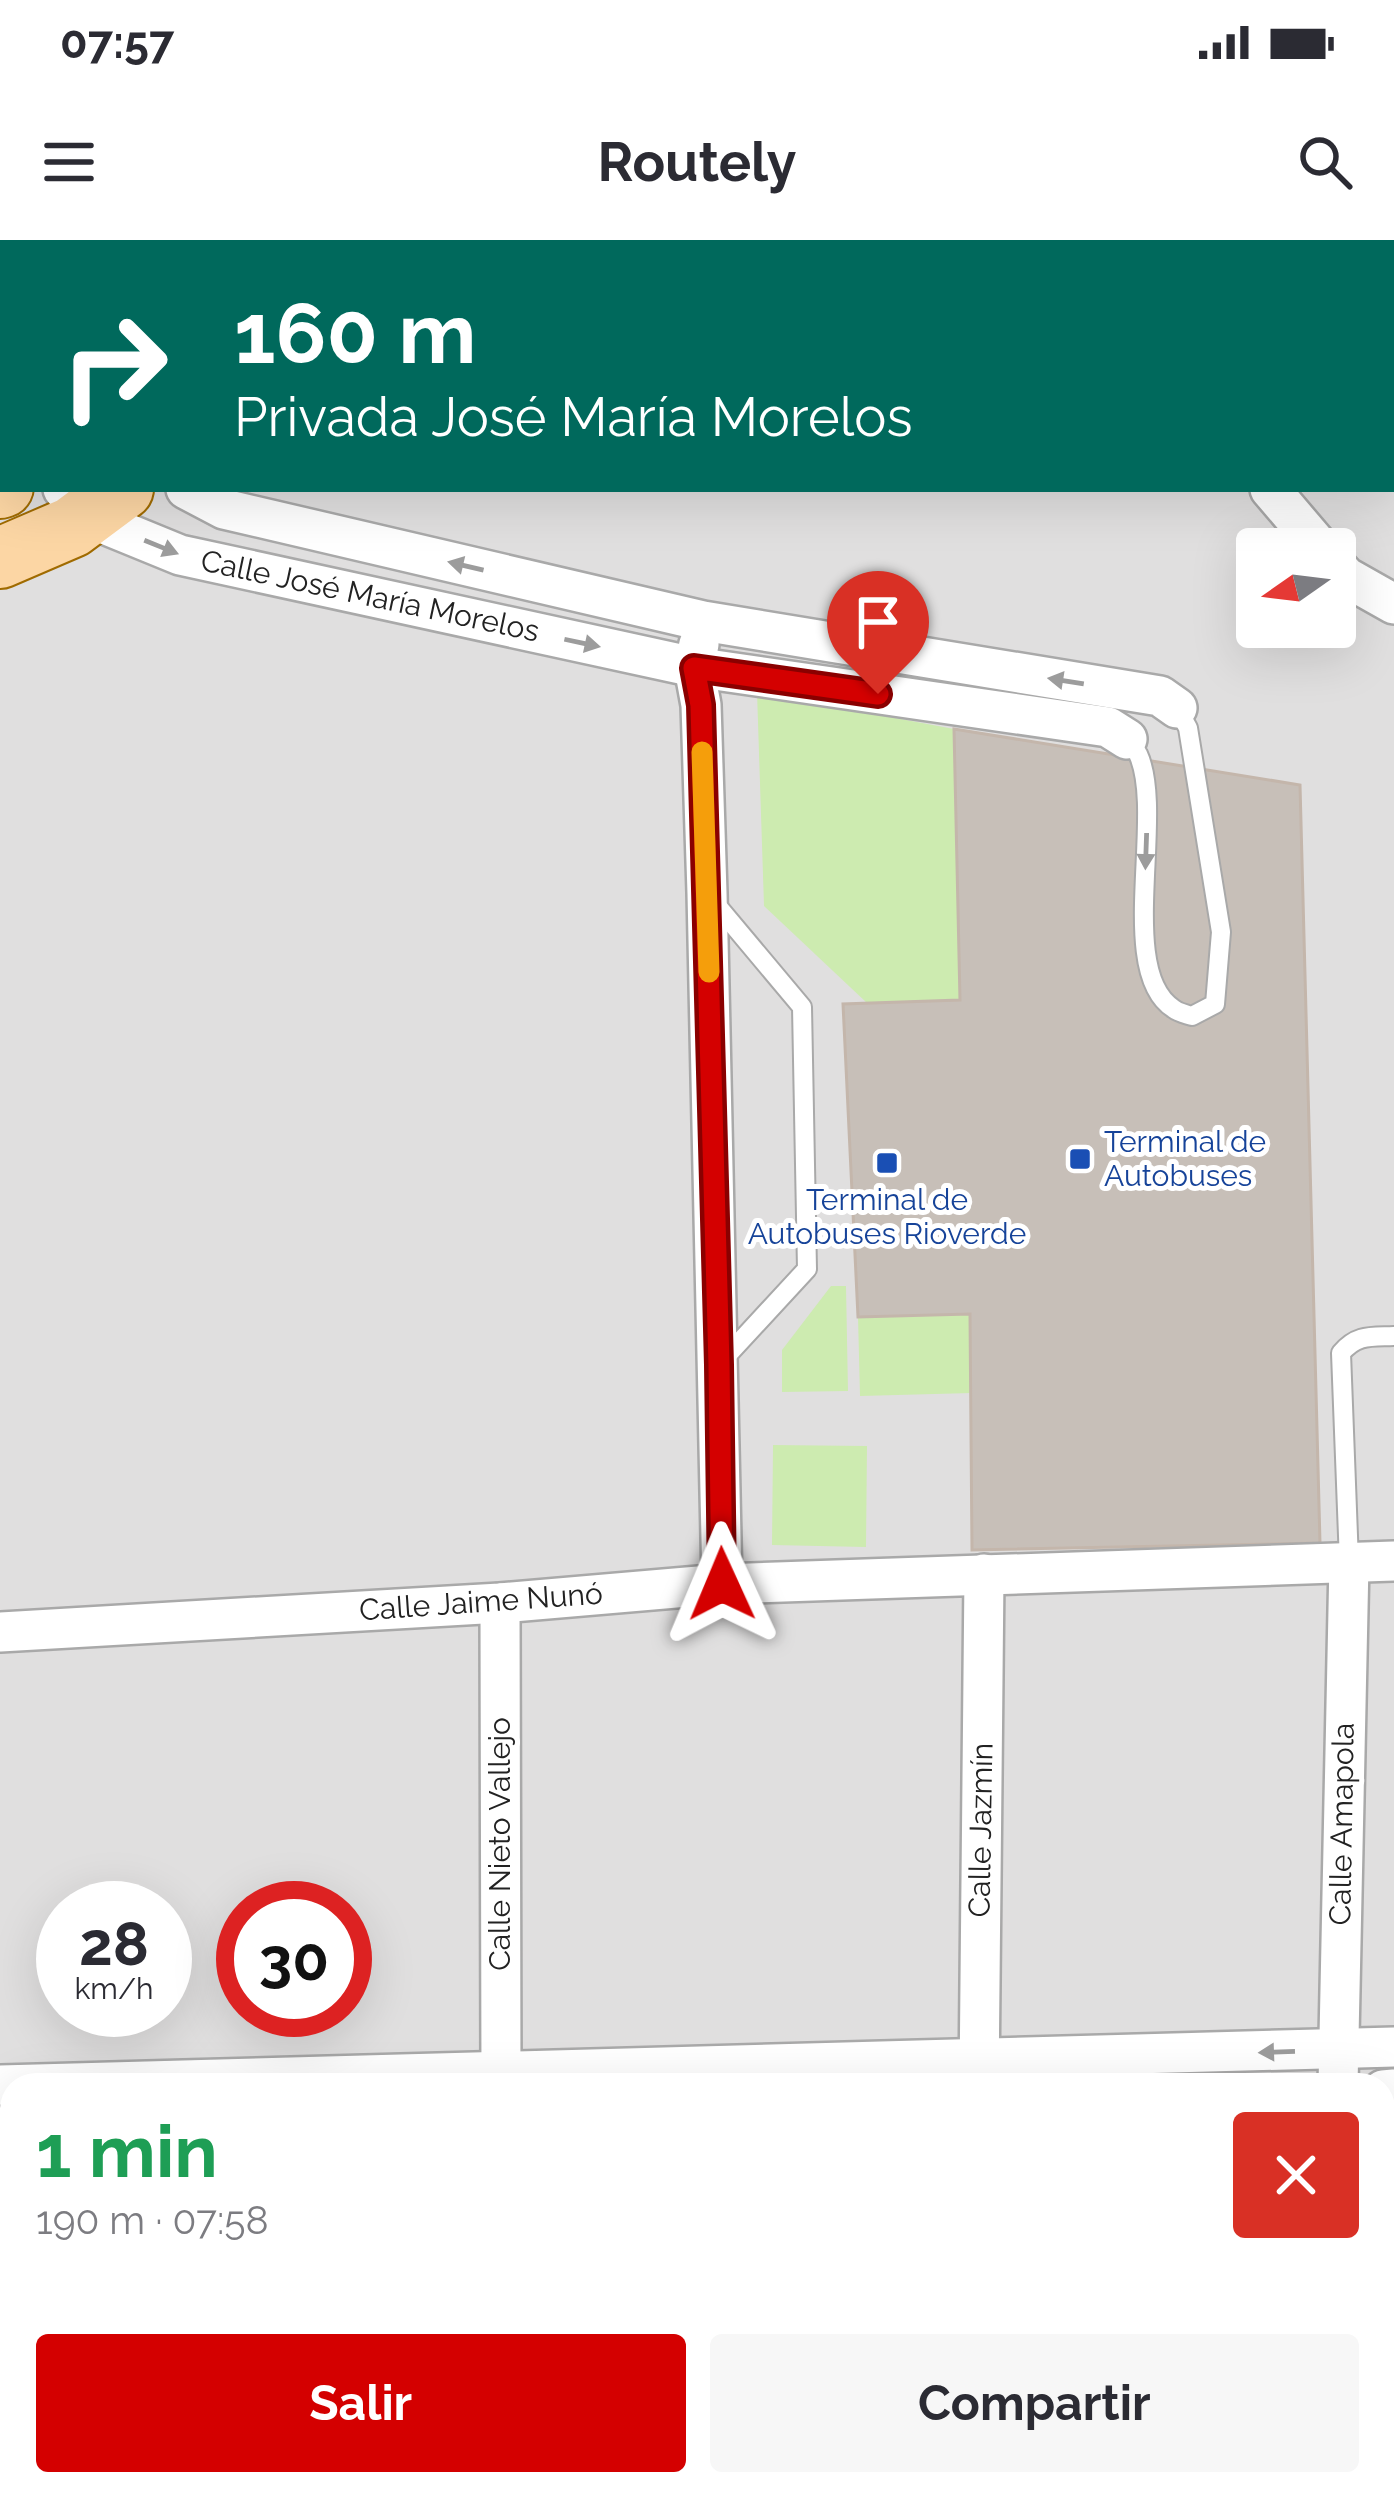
<!DOCTYPE html>
<html lang="es">
<meta charset="utf-8">
<style>
:root{--surface:#fff;--page:#f7f7f7;--text:#2b2b33;--muted:#7c7c81;--accent:#d40000}
body{margin:0;font-family:Raleway,sans-serif;background:var(--page);color:var(--text);height:100vh;display:flex;flex-direction:column;font-size:45px;white-space:nowrap}
*{box-sizing:border-box;margin:0}
p{font-size:39px;color:var(--muted)}
.icon{flex:none;width:66px;height:66px;fill:none;stroke:currentColor;stroke-width:2;stroke-linecap:round;stroke-linejoin:round}
.map{position:relative;flex:1;overflow:hidden}
.panel{position:absolute;left:0px;top:1833px;width:1395px;height:423px;display:flex;flex-direction:column;background:var(--surface);border-radius:36px 36px 0 0;box-shadow:0 12px 48px #0002}
.panel>*{flex:none}
.banner{position:absolute;left:0px;top:0px;width:1395px;height:252px;box-shadow:0 12px 48px #0002;background:#00695c;color:#fff;overflow:hidden}
.needle{width:78px;rotate:256deg}
.controls{position:absolute;left:1236px;top:288px;display:grid;gap:24px}
.controls a{display:grid;place-items:center;width:120px;height:120px;border-radius:12px;background:var(--surface);box-shadow:0 12px 48px #0002;font-size:60px}
.speed{position:absolute;left:36px;top:1641px;display:flex;gap:24px;font-size:60px;font-weight:700;text-align:center}
.speed>*{display:grid;place-content:center;width:156px;height:156px;border-radius:50%;background:var(--surface);box-shadow:0 12px 48px #0002;line-height:1}
.speed small{font-size:30px;font-weight:400}
.speed .limit{border:18px solid #d22;background:#fff;color:#111}
.pin{position:absolute;display:grid;place-items:center;width:102px;height:102px;color:#fff;margin:-123px -51px;border-radius:50% 50% 50% 0;rotate:-45deg;box-shadow:0 0 12px #0007}
.pin .icon{rotate:45deg}
.me{position:absolute;width:132px;margin:-66px;rotate:359deg;stroke-linejoin:round;filter:drop-shadow(0 0 9px #0008)}
.turn{display:flex;align-items:center;gap:42px;height:252px;padding:0 36px;font-size:54px}
.turn .icon{width:156px;height:156px;stroke-width:2.5}
.turn b{display:block;font-size:84px;line-height:102px}
.round{display:grid;place-items:center;flex:none;width:126px;height:126px;border-radius:12px;background:var(--page)}
.overview{display:flex;align-items:center;justify-content:space-between;height:204px;padding:0 36px}
h1{font-size:72px;font-weight:700;line-height:90px;color:#1e9e55}
.button{display:flex;gap:24px;margin-top:auto;padding:24px 36px}
.button a{flex:1;height:138px;border-radius:12px;background:var(--accent);color:#fff;font-size:48px;font-weight:700;line-height:138px;text-align:center}
.button a+a{background:var(--page);color:var(--text)}
.status{display:flex;justify-content:space-between;align-items:center;height:84px;padding:0 60px;background:var(--surface);direction:ltr}
.status svg{height:33px;fill:currentColor}
header{display:flex;justify-content:space-between;align-items:center;height:156px;padding:0 36px;background:var(--surface);font-size:54px;font-weight:700}
.map>svg:first-child{display:block}
</style>
<div class="status"><b>07:57</b><svg viewBox="0 0 49 12"><path d="M0 12V9h3v3zM5 12V6h3v6zM10 12V3h3v9zM15 12V0h3v12zM26 1h20v11H26zM47 4h2v5h-2z"/></svg></div>
<header><svg class="icon" aria-label="menu" viewBox="0 0 24 24"><path d="M4 6h16M4 12h16M4 18h16"/></svg>Routely<svg class="icon" aria-label="search" viewBox="0 0 24 24"><circle cx="10" cy="10" r="6"/><path d="M15 15l6 6"/></svg></header>
<div class="map">
<svg width="1394" height="2254" viewBox="0 0 1394 2254">
<rect width="100%" height="100%" fill="#f2efe9"/>
<path fill="#e0dfdf" fill-rule="evenodd" d="M0,0H1394V2254H0ZM3,3H1392V249H3ZM1257,309H1335V387H1257ZM63,1668H165V1770H63ZM243,1668H345V1770H243ZM12,1845H1383V2244H12Z"/>
<g fill="#cdebb0">
<path d="M757,452L954,489L960,760L867,763L764,666Z"/>
<path d="M831,1046H846L848,1151L782,1152V1110Z"/>
<path d="M970,1074L972,1153L860,1156L858,1077Z"/>
<path d="M773,1205L867,1206L866,1307L772,1305Z"/>
</g>
<path fill="#c7bfb8" stroke="#c4b6ab" stroke-width="3" d="M954,489L1300,545L1320,1303L972,1310L970,1074L858,1077L843,764L960,760Z"/>
<g fill="none" stroke-linecap="round" stroke-linejoin="round">
<g stroke="#a9a9a9" stroke-width="22">
<g id="lane">
<path d="M1127,499C1127,500 1138,513 1138,514C1166,574 1115,732 1174,769C1179,773 1186,774 1192,776L1215,764L1221,692L1188,488L1177,468"/>
<path d="M714,662L802,767L807,1029L722,1121"/>
<path d="M1349,1322L1341,1113C1357,1094 1371,1097 1394,1096"/>
</g>
</g>
<g stroke="#a9a9a9" stroke-width="44">
<g id="street">
<path d="M1089,0L1090,3"/>
<path d="M176,3L177,0"/>
<path d="M63,249L87,277L180,315L694,427L1108,487L1127,499"/>
<path d="M186,249L224,269L703,381L1160,456L1177,468"/>
<path d="M1270,249L1321,309"/>
<path d="M1335,325L1346,337L1394,364"/>
<path d="M699,404L694,427L701,465L707,653L722,1344"/>
<path d="M500,1363L501,1845"/>
<path d="M0,1392L500,1363L722,1344L1394,1321"/>
<path d="M0,1845L1394,1807"/>
<path d="M979,1845L984,1334"/>
<path d="M1338,1845L1349,1322"/>
<path d="M1383,1850L1394,1849"/>
<path d="M0,1887H12"/>
<path d="M0,2048L12,2193"/>
<path d="M16,2244L17,2254"/>
<path d="M510,2244V2254"/>
<path d="M984,2244V2254"/>
</g>
</g>
<g stroke="#a06b00" stroke-width="64">
<g id="primary">
<path d="M236,3L238,0"/>
<path d="M327,3L329,0"/>
<path d="M0,248L3,247"/>
<path d="M0,318L72,287L123,249"/>
</g>
</g>
<use href="#lane" stroke="#fff" stroke-width="18"/>
<use href="#street" stroke="#fff" stroke-width="39"/>
<use href="#primary" stroke="#fcd6a4" stroke-width="60"/>
</g>
<defs><path id="oneway-solid" d="M-6-.8H1V-3.2L6.5 0L1 3.2V.8H-6Z" transform="scale(3)"/></defs>
<g fill="#9c9c9c">
<use href="#oneway-solid" transform="translate(161 307) rotate(22)"/>
<use href="#oneway-solid" transform="translate(466 326) rotate(-167)"/>
<use href="#oneway-solid" transform="translate(582 403) rotate(12)"/>
<use href="#oneway-solid" transform="translate(1066 441) rotate(-171)"/>
<use href="#oneway-solid" transform="translate(1146 611) rotate(92)"/>
<use href="#oneway-solid" transform="translate(1277 1812) rotate(178)"/>
</g>
<g fill="none" stroke-linecap="round" stroke-linejoin="round">
<g stroke="#8a0000" stroke-width="30">
<path id="route" d="M722,1344L719,1125L701,465L694,428L878,454"/>
</g>
<use href="#route" stroke="#d40000" stroke-width="21"/>
<path stroke="#f59e0b" stroke-width="21" d="M702,512L709,732"/>
</g>
<g fill="#1a4fb4" stroke="#fff" stroke-width="4.5">
<rect x="1068" y="907" width="24" height="24" rx="6"/>
<rect x="875" y="911" width="24" height="24" rx="6"/>
</g>
<g text-anchor="middle" stroke-width="10" stroke-linejoin="round" paint-order="stroke">
<g font-size="30" fill="#222" stroke="#fff">
<text transform="translate(370 356) rotate(12)" y="10">Calle José María Morelos</text>
<text transform="translate(481 1362) rotate(-4)" y="10">Calle Jaime Nunó</text>
<text transform="translate(1342 1584) rotate(-89)" y="10">Calle Amapola</text>
<text transform="translate(981 1590) rotate(-89)" y="10">Calle Jazmín</text>
<text transform="translate(500 1604) rotate(-90)" y="10">Calle Nieto Vallejo</text>
</g>
<g font-size="30" fill="#164399" stroke="#fff" text-anchor="start">
<text x="1104" y="912">Terminal de<tspan x="1104" dy="34">Autobuses</tspan></text>
<text x="887" y="970" text-anchor="middle">Terminal de<tspan x="887" dy="34">Autobuses Rioverde</tspan></text>
</g>
</g>
</svg>
<div class="controls">
<a><svg class="needle" viewBox="-14 -14 28 28"><path d="M0-13l5 13h-10z" fill="#e53935"/><path d="M0 13l5-13h-10z" fill="#7c7c81"/></svg></a>
</div>
<div class="speed"><div>28<small>km/h</small></div><div class="limit">30</div></div>
<div class="pin" style="left:878px;top:454px;background:#d93025"><svg class="icon" aria-label="arrive" viewBox="0 0 24 24"><path d="M6 21V4h12l-3 4 3 4H6"/></svg></div>
<svg class="me" style="left:722px;top:1344px" viewBox="-20 -20 40 40"><path d="M0-17L14 15 0 8-14 15z" fill="#d40000" stroke="#fff" stroke-width="4"/></svg>
<div class="banner">
<div class="turn"><svg class="icon" aria-label="right" viewBox="0 0 24 24"><path d="M7 20v-9h11M14 6l5 5-5 5"/></svg><div><b>160 m</b>Privada José María Morelos</div></div>
</div>
<section class="panel">
<div class="overview"><div><h1>1 min</h1><p>190 m · 07:58</p></div><a class="round" style="background:#d93025;color:#fff"><svg class="icon" aria-label="close" viewBox="0 0 24 24"><path d="M6 6l12 12M18 6L6 18"/></svg></a></div>
<div class="button"><a>Salir</a><a>Compartir</a></div>
</section>
</div>
